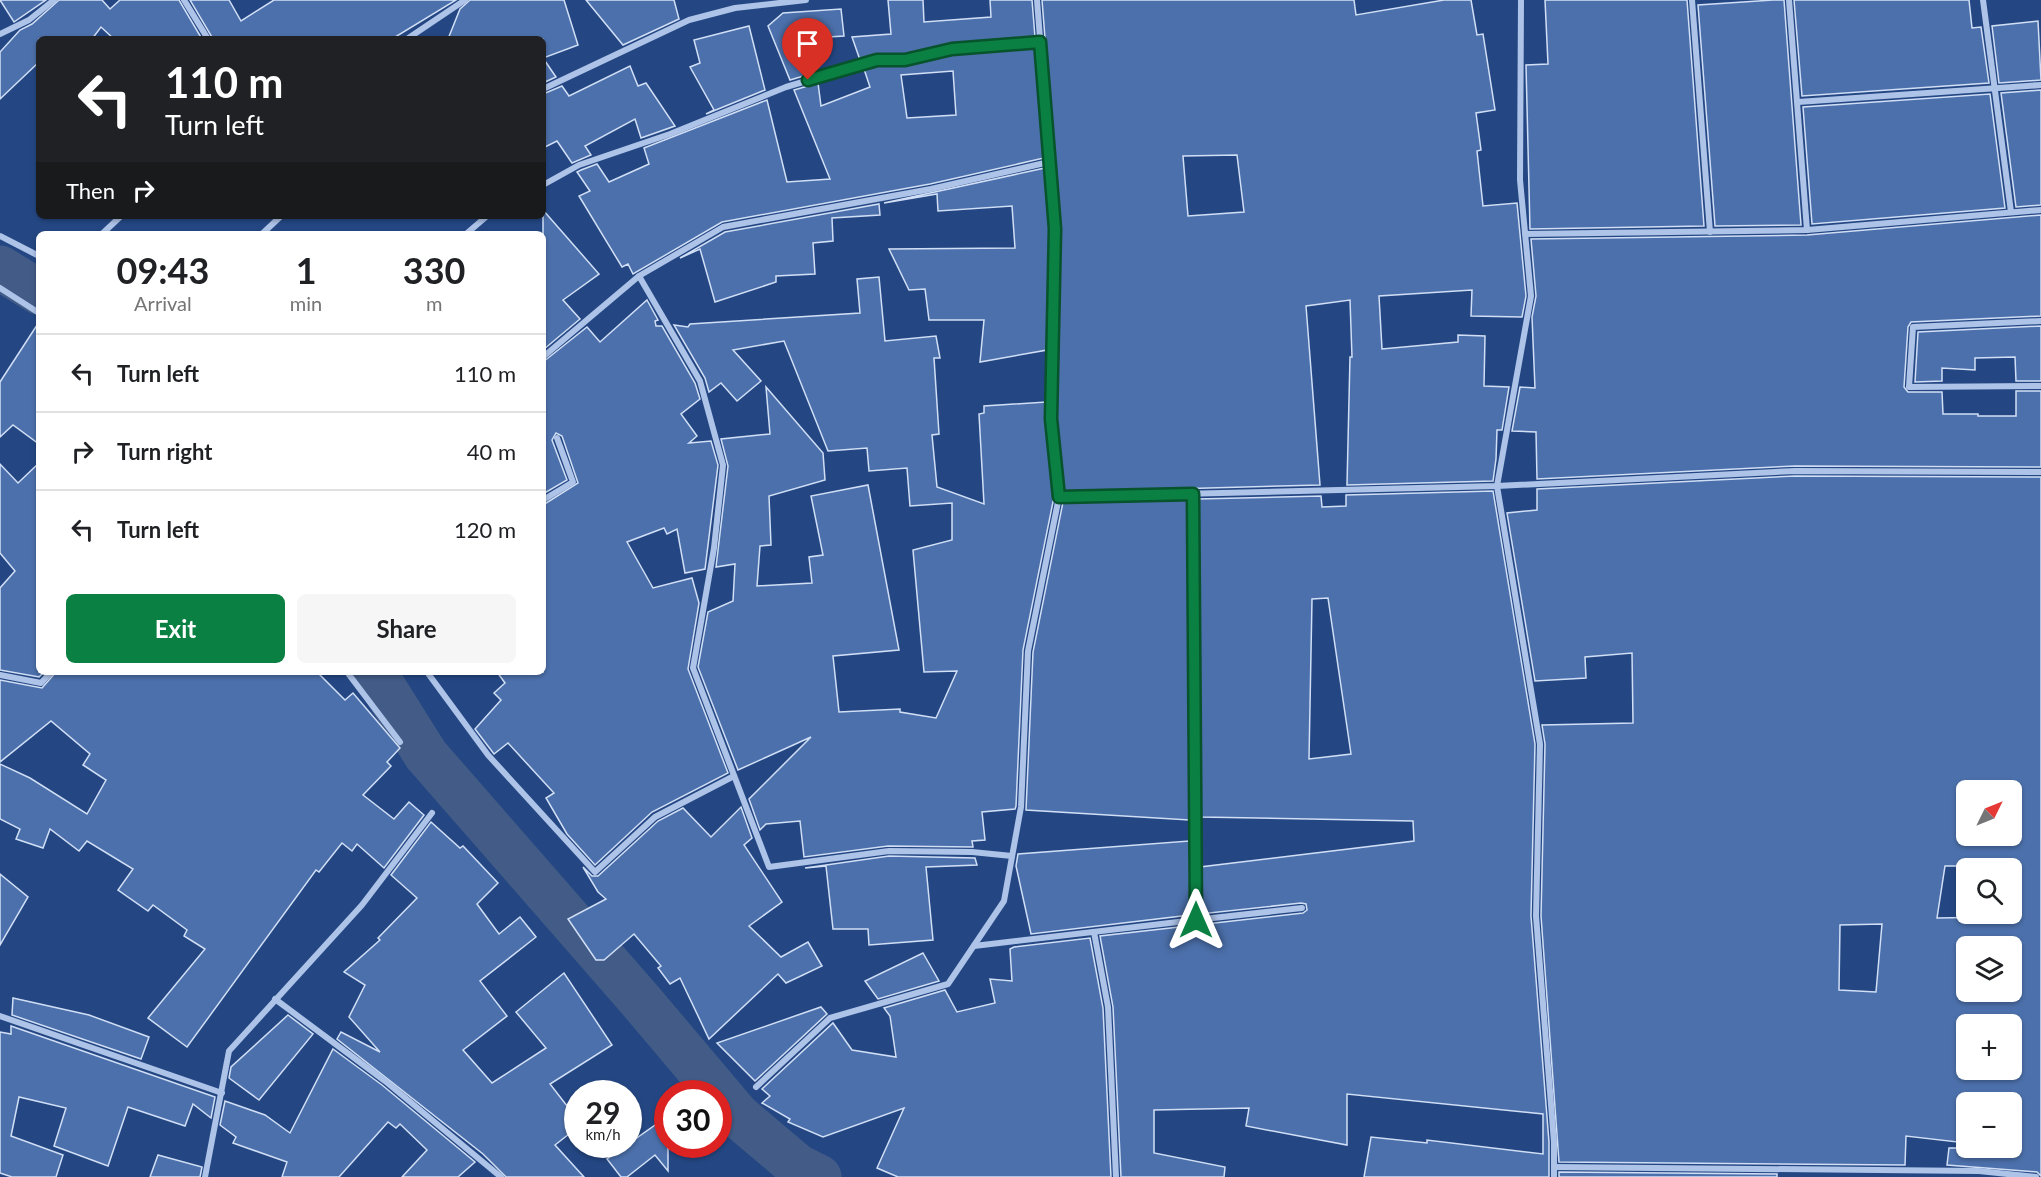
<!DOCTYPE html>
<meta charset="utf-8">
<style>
:root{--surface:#fff;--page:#f6f6f6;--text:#202124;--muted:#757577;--line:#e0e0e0;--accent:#0b8043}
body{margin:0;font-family:Lato,sans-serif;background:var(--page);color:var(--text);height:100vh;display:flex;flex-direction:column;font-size:22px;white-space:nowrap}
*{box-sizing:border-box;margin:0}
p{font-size:20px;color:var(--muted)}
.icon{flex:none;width:33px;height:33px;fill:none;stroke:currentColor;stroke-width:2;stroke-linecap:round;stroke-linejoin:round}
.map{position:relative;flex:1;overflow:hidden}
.side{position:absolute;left:36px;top:231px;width:510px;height:444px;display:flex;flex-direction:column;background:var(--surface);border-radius:9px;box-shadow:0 2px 4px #0004}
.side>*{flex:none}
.banner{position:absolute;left:36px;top:36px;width:510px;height:183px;border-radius:9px;box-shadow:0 2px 4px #0004;background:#202124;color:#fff;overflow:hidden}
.needle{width:39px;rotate:47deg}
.buttons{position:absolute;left:1956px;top:780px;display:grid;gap:12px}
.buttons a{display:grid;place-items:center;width:66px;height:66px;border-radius:9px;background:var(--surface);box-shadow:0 2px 4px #0004;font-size:30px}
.speed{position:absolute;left:564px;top:1080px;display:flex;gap:12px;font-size:30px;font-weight:700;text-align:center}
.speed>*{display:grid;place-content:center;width:78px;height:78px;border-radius:50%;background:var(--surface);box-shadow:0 2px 4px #0004;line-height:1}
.speed small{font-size:15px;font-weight:400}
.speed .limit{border:9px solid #d22;background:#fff;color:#111}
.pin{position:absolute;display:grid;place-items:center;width:51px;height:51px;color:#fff;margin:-62px -26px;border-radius:50% 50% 50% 0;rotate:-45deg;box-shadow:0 0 6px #0007}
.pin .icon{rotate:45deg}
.me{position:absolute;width:66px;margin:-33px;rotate:0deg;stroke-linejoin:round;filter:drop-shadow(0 0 4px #0008)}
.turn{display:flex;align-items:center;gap:21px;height:126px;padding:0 30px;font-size:27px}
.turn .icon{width:78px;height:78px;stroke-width:2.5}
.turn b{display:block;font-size:42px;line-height:51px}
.then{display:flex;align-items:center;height:57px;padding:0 30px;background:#0003;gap:12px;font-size:22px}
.eta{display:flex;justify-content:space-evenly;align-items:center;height:102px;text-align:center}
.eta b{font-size:36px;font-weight:700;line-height:42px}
.action{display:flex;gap:12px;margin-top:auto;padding:12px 30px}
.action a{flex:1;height:69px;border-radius:9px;background:var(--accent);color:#fff;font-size:24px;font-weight:700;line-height:69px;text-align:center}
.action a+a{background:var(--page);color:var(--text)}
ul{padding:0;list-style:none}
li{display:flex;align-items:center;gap:18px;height:78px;padding:0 30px;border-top:2px solid var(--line)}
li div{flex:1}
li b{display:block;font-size:22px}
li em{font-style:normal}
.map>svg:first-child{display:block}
</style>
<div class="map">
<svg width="2041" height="1177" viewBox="0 0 2041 1177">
<rect width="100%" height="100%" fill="#244783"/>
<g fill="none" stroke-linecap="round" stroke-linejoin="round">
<g stroke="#425c87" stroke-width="45">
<path d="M0,268L39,292"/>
<path d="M374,672L426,755L640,1000L738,1116L797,1166L819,1177"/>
</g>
</g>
<g fill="#4c70ab" stroke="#d1dff6" stroke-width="1.5" fill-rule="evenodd">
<path d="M0,0H46L14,22Z"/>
<path d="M59,0H102L110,9L120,0H179L202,39H114L101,27L92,39H39V62L0,99V52L20,30L32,24Z"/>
<path d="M190,0H229L241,21L274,0H456L392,39H213Z"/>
<path d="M470,0H564L578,45L543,58L556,77L543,83V39H448L460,9Z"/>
<path d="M586,0H674L679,19L623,45Z"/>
<path d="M888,0H923L924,22L991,17L990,0H1032L1035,37L951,44L904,55H877L860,60L852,37L891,34Z"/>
<path d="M1042,0H1354L1356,15L1444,0H1471L1477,35L1483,34L1495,110L1476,113L1481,150L1477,151L1483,206L1517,203L1526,296L1522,317L1471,316L1472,290L1379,296L1382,349L1458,342V335L1485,336L1484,386L1509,387L1502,430H1497L1496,459L1493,481L1347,485L1350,357H1352L1350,300L1306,306L1320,485L1064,492L1056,419L1060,229ZM1237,155L1244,212L1188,216L1183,156Z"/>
<path d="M1545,0H1687L1704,226L1530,229L1526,65L1548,64Z"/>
<path d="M1773,0H1784L1801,225L1715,226L1698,5Z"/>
<path d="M1794,0H1969L1972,28L1981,27L1989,83L1802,96Z"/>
<path d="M841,9L844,36L812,38L817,72L790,80L768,26L783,13Z"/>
<path d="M2038,21L2041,80L1999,83L1992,26Z"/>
<path d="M749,26L765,90L706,114L714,110L690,67L700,63L694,40Z"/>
<path d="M1035,48L1044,158L930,184L722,222L633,274L628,264L622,267L579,196L590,191L577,172L581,170L597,164L609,182L649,164L644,148L767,100L787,182L830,179L794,90L818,83L821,106L870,87L864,69L878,65H906L953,54ZM953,71L956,115L907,118L901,75Z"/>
<path d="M630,66L638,86L646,83L675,126L641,138L635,119L585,146L591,155L572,163L557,141L543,148V94L562,86L569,96Z"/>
<path d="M2041,90V205L2016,207L2001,93Z"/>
<path d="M1990,94L2005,208L1812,224L1803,107Z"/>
<path d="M1045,168L1050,229L1047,350L980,362L984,320H929L925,289L909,290L889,249L1015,248L1012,206L938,211L937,194L884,203Z"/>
<path d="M879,204L880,215L832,218L833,241L813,243L815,274L776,276V282L715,302L700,249L680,258L725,232Z"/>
<path d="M543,210L599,274L563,300L580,319L543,350Z"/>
<path d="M2041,215V316L1911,322L1908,327L1904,387L1908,392H1942L1943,414H1978V416H2016V391H2041V467L1795,466L1537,479L1536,432L1512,431L1520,387L1535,388L1532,317L1536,296L1531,239L1807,235Z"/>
<path d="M879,277L885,341L936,336L940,358H934L939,434L932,435L937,487L984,504L979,414L984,413V406L1046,402L1054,497L1023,650L1016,806L1015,809L982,812L985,840L972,841L973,847L888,846L804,857L800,821L766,824L760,830L749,799L811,737L738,770L698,667L708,612L733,601L735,564L716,567L728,466L721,439L770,434L766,387L823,453L825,480L769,496L771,545L760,546L757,586L812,583L809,557L823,555L811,496L868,485L899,650L833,656L839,712L900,709V712L936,718L957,671L924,672L913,550L952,540V503L910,506L907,468L869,471L867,448L828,451L784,341L733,350L761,381L737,401L721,383L709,392L705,378L674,325L688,327L690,324L860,313L857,279Z"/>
<path d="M647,300L658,320L655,321L656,326H662L695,383L700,399L681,414L697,436L689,443L711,441L718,465L705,569L685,573L677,529L667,534L664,528L627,542L653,588L692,578L699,603L688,669L728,773L652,812L595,865L567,834L546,798L554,793L508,743L494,754L475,729L501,700L494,693L505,683L497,672H543V505L578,483L562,436L556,433L552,440L567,480L543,494V362L587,327L600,342Z"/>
<path d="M39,322V444L13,425L0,437V382Z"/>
<path d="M2041,326V381H2016L2015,357L1975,358V370L1942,368V381L1915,382L1918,332Z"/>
<path d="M39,463V672H44L39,677L0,670V588L15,571L0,553V464L18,483Z"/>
<path d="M1795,476L2041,477V1176L2037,1172L1947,1165L1949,1148H2012V1102H1966V1143L1906,1136L1905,1165L1559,1162L1541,916L1545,744L1542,725L1633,723L1632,653L1585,657L1586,678L1535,681L1507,513L1537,510V489ZM1966,790H2012V836H1966ZM1945,866H2000V868H2012V914H1994V917L1937,918ZM1882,924L1876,992L1839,990L1840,925ZM1966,946H2012V992H1966ZM1966,1024H2012V1070H1966Z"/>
<path d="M1493,491L1535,744L1531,916L1549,1142V1177H1364L1371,1137L1427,1143V1140L1543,1154V1114L1347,1094V1145L1246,1126L1249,1108L1154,1110V1153L1225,1167L1224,1177H1121L1113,1007L1100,936L1303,913L1307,910L1306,904L1301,903L1200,914V867L1414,841L1413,821L1200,817L1198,499L1321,496L1322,507L1346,506V495ZM1328,598L1351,754L1309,759L1312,599Z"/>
<path d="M1188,499L1189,820L1026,810L1033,652L1063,502Z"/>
<path d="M56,672H317L345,700L353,693L400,748L387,762L391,766L363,795L394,819L409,802L424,815L384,868L357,844L352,851L342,843L319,872L316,870L187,1047L148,1018L205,949L184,936L187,930L153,905L148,911L118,890L133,869L87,841L79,851L50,829L43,848L16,839L20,829L0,819V764L30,778L87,814L106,780L83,765L90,754L51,721L0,762V680L42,688Z"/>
<path d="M741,807L752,838L744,845L782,902L749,926L781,957L808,942L822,966L786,983L778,974L709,1039L680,978L670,984L658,968L661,966L634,934L604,960H596L568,919L606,899L598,892L583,867L592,876H598L658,821L683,808L711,837Z"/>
<path d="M431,822L460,848L463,846L498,883L477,904L499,934L520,917L536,937L480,981L507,1016L463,1050L492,1083L546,1048L516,1012L564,973L612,1045L550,1084L578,1120V1127L555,1145L584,1177H506L483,1154L337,1039L341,1032L380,1052L349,1017L365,985L344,972L380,940L378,938L417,898L391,875Z"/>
<path d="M1189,841L1190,915L1031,934L1016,866L1018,854Z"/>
<path d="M889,856L975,858L977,865L926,867L933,940L869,945L868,929H833L826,866L805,868Z"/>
<path d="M0,874L28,897L0,945Z"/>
<path d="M1090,938L1103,1008L1111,1177H898L877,1168L904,1108L823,1137L788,1122L790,1119L762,1103L770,1096L762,1089L833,1023L852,1050L896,1057L890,1016L884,1008L945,990L957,1012L995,1003L990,979L1012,981L1010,949L1014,947Z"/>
<path d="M923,953L939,981L878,999L865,981Z"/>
<path d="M13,998L89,1015L149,1037L141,1059L12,1015Z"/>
<path d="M821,1007L827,1014L755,1081L717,1043Z"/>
<path d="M288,1015L313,1034L259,1100L229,1078L231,1067Z"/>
<path d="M11,1026L215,1097L211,1118L193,1104L185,1126L128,1107L108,1166L54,1146L66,1108L19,1097L11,1136L63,1155L56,1177H12L0,1173V1032L11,1034Z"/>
<path d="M333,1049L382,1085L475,1162L458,1177H402L427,1150L400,1124L396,1128L388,1122L339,1177H282L287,1162L233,1143L236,1137L220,1125L225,1101L265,1115L290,1133Z"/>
<path d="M668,1116V1171L655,1155L627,1177H621L607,1159Z"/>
<path d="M158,1155L202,1167L200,1177H150Z"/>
<path d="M1559,1172L1777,1174V1177H1559Z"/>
</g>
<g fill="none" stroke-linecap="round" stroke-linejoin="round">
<g stroke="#adc3e8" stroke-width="6">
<path d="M184,0L208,39"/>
<path d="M1521,0L1520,180L1531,296L1497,486L1540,744L1536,916L1554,1142V1177"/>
<path d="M1692,0L1710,232"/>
<path d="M1789,0L1807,230"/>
<path d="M1983,0L2011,212"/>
<path d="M0,34L29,20L54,0"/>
<path d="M407,39L465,0"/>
<path d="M543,89L689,20L735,8L806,0"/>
<path d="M1798,102L2041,85"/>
<path d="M543,185L579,165L670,134L786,87L877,60H905L952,49L1040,42"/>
<path d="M102,234L121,216"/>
<path d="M262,234L281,216"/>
<path d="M466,234L487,216"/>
<path d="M1525,234L1807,230L2041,210"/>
<path d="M0,236L39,256"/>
<path d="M639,276L700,381L723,465L714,548L693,668L769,867L889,851L972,852L1012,856"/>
<path d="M0,288L39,313"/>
<path d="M2041,321L1913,327L1909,387L2041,386"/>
<path d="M543,357L639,276L723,227L931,189L1049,162"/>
<path d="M1193,494L1195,920L1302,908"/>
<path d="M1059,497L1497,486L1795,471L2041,472"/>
<path d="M543,500L573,482L557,438"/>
<path d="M347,672L400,742"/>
<path d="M427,672L488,755L595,872L655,817L734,776"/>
<path d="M0,675L41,683L51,672"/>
<path d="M1094,932L1108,1007L1116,1177"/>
<path d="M974,946L1195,920"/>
<path d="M275,999L385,1081L501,1177"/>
<path d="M0,1016L222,1093"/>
<path d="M756,1087L830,1018L948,984L1004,901L1021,807L1028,651L1059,497L1051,419L1055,229L1037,0"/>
<path d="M1554,1167L1979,1171L2036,1177"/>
<path d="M205,1177L229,1051L362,905L432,813"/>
</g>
</g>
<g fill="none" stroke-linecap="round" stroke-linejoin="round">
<g stroke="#07532c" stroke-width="15">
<path id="route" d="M808,80L877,60H905L952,49L1040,42L1055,229L1051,419L1059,497L1193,494L1196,920"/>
</g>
<use href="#route" stroke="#0b8043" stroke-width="10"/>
</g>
</svg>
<div class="buttons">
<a><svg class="needle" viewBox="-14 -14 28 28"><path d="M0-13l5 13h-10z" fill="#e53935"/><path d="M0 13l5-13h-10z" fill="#757577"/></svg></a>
<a><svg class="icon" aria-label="search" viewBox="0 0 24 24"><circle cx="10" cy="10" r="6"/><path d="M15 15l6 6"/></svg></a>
<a><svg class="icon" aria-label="layers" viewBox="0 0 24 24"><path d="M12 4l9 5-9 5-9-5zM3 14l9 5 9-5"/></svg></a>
<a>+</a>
<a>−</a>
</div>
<div class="speed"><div>29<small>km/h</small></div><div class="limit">30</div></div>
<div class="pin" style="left:808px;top:80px;background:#d93025"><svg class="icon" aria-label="arrive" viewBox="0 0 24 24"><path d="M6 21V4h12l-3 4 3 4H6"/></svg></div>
<svg class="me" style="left:1196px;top:920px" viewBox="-20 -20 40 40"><path d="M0-17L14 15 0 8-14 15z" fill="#0b8043" stroke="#fff" stroke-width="4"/></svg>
<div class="banner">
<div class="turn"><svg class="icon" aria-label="left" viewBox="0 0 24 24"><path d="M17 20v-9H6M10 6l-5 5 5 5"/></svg><div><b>110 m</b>Turn left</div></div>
<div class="then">Then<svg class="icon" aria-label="right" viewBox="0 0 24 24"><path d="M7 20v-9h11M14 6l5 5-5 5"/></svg></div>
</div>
<section class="side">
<div class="eta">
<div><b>09:43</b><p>Arrival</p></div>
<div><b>1</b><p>min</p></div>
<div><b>330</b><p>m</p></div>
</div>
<ul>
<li><svg class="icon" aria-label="left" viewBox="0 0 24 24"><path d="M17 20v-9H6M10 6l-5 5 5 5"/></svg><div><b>Turn left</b></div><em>110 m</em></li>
<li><svg class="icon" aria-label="right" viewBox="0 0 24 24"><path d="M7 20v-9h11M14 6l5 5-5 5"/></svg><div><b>Turn right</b></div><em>40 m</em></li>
<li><svg class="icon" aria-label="left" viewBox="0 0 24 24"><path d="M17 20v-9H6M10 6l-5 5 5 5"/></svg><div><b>Turn left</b></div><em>120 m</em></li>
</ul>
<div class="action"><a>Exit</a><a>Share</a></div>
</section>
</div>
